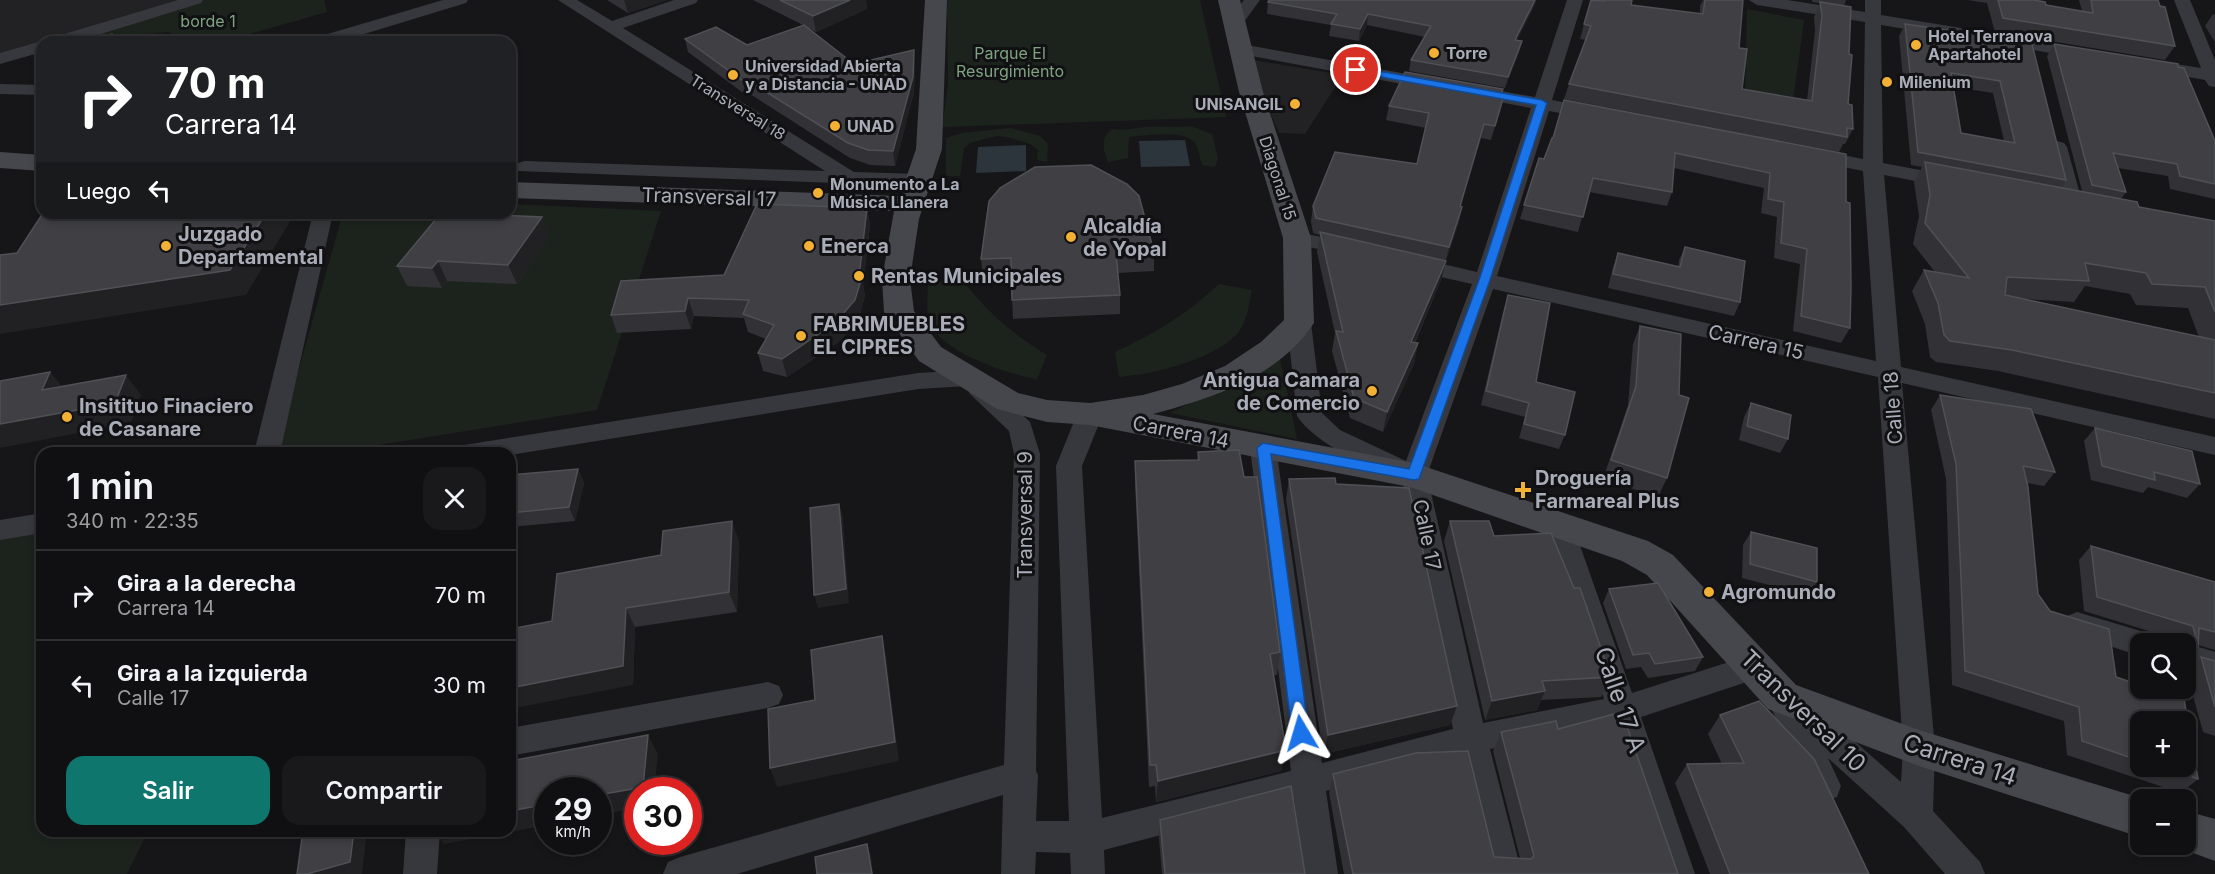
<!DOCTYPE html>
<html lang="es">
<meta charset="utf-8">
<style>
:root{--surface:#101012;--page:#19191b;--text:#f1f3f6;--muted:#9c9d9f;--line:#303032;--accent:#0f766e}
body{margin:0;font-family:Inter,sans-serif;background:var(--page);color:var(--text);height:100vh;display:flex;flex-direction:column;font-size:22px;white-space:nowrap}
*{box-sizing:border-box;margin:0}
p{font-size:20px;color:var(--muted)}
.icon{flex:none;width:33px;height:33px;fill:none;stroke:currentColor;stroke-width:2;stroke-linecap:round;stroke-linejoin:round}
.map{position:relative;flex:1;overflow:hidden}
.side{position:absolute;left:36px;top:447px;width:480px;height:390px;display:flex;flex-direction:column;background:var(--surface);border-radius:18px;box-shadow:0 3px 9px #0003,0 0 0 2px var(--line)}
.side>*{flex:none}
.guide{position:absolute;left:36px;top:36px;width:480px;height:183px;border-radius:18px;box-shadow:0 3px 9px #0003,0 0 0 2px var(--line);background:#202124;color:#fff;overflow:hidden}
.controls{position:absolute;left:2130px;top:633px;display:grid;gap:12px}
.controls a{display:grid;place-items:center;width:66px;height:66px;border-radius:12px;background:var(--surface);box-shadow:0 3px 9px #0003,0 0 0 2px var(--line);font-size:30px}
.speed{position:absolute;left:534px;top:777px;display:flex;gap:12px;font-size:30px;font-weight:700;text-align:center}
.speed>*{display:grid;place-content:center;width:78px;height:78px;border-radius:50%;background:var(--surface);box-shadow:0 3px 9px #0003,0 0 0 2px var(--line);line-height:1}
.speed small{font-size:15px;font-weight:400}
.speed .limit{border:9px solid #d22;background:#fff;color:#111}
.pin{position:absolute;display:grid;place-items:center;width:51px;height:51px;color:#fff;margin:-26px;border:3px solid #fff;border-radius:50%;box-shadow:0 2px 6px #0007}
.me{position:absolute;width:66px;margin:-33px;rotate:353deg;stroke-linejoin:round;filter:drop-shadow(0 0 4px #0008)}
.turn{display:flex;align-items:center;gap:21px;height:126px;padding:0 30px;font-size:27px}
.turn .icon{width:78px;height:78px;stroke-width:2.5}
.turn b{display:block;font-size:42px;line-height:51px}
.then{display:flex;align-items:center;height:57px;padding:0 30px;background:#0003;gap:12px;font-size:22px}
.round{display:grid;place-items:center;flex:none;width:63px;height:63px;border-radius:18px;background:var(--page)}
.head{display:flex;align-items:center;justify-content:space-between;height:102px;padding:0 30px}
h1{font-size:36px;font-weight:600;line-height:45px}
.primary-button{display:flex;gap:12px;margin-top:auto;padding:12px 30px}
.primary-button a{flex:1;height:69px;border-radius:18px;background:var(--accent);color:#fff;font-size:24px;font-weight:600;line-height:69px;text-align:center}
.primary-button a+a{background:var(--page);color:var(--text)}
ul{padding:0;list-style:none}
li{display:flex;align-items:center;gap:18px;height:90px;padding:0 30px;border-top:2px solid var(--line)}
li div{flex:1}
li b{display:block;font-size:22px}
li em{font-style:normal}
.map>svg:first-child{display:block}
</style>
<div class="map">
<svg width="2215" height="874" viewBox="0 0 2215 874">
<rect width="100%" height="100%" fill="#161618"/>
<g fill="#222225">
<path d="M0,0H186L0,55Z"/>
<path d="M1247,59L1343,75L1305,134L1279,133Z"/>
</g>
<g fill="#1c231d">
<path d="M198,0H324L327,12L222,42H191L168,32L109,38L88,33Z"/>
<path d="M947,0H1200L1226,117L942,127L948,86Z"/>
<path d="M1747,9L1804,20L1792,108L1745,101Z"/>
<path d="M1191,126L1212,134L1218,158L1215,167L1202,165C1200,159 1199,152 1197,146C1189,128 1145,136 1129,137L1128,158L1108,162C1103,148 1100,139 1112,129C1124,131 1134,128 1146,127C1161,126 1176,128 1191,126Z"/>
<path d="M1011,128L1040,136L1048,144L1047,162L1037,160L1038,150L1030,144L1007,137L997,136L970,143L964,148L960,176H946V138L962,133Z"/>
<path d="M510,204L661,211L597,410L328,453H275L343,213H510Z"/>
<path d="M962,279C986,312 1013,334 1047,355L1037,379C1008,374 943,353 931,324C925,311 928,296 928,283Z"/>
<path d="M1219,284L1252,290C1249,305 1247,322 1237,334C1212,360 1154,374 1119,377L1115,352C1154,334 1187,314 1219,284Z"/>
<path d="M1280,359L1297,439L1170,413Z"/>
<path d="M42,523V831H148L127,874H0V530Z"/>
</g>
<g fill="#2c353c">
<path d="M1185,140L1190,166L1141,167L1139,141Z"/>
<path d="M1026,145V171L976,173L978,147Z"/>
</g>
<g fill="none" stroke-linecap="round" stroke-linejoin="round">
<g fill="#37383d" fill-rule="evenodd">
<path d="M178,0H203L201,3L75,42H48L51,38Z"/>
<path d="M443,0H468L466,3L338,42H311L314,38Z"/>
<path d="M558,0H577L612,21L674,0H698L696,3L623,28L854,172L919,174L926,176L929,180L926,184L919,186L518,171L515,167L518,163L525,161L825,171Z"/>
<path d="M1244,0H1260L1241,26H1229L1227,22Z"/>
<path d="M1567,0H1583L1552,100L1603,110L1605,114L1603,118L1596,120L1549,111L1497,276L1876,361L1863,171L1805,159L1802,155L1805,151L1812,149L1863,159L1865,22L1757,5L1749,0H1787L1865,12V0H1881V15L1955,27L1961,28L1963,32L1961,36L1955,37L1881,25L1883,163L1952,176L1959,178L1962,182L1959,186L1952,188L1884,175L1901,367L2215,437V455L1902,383L1935,748L1933,811L1980,862L1985,874H1945L1904,827L1828,758L1841,786L1837,797L1825,801L1813,797L1771,708C1778,694 1787,690 1802,695L1901,782L1903,748L1878,377L1493,289L1427,475L1483,723L1604,699L1547,527L1551,520L1561,517L1571,520L1632,693L1754,654L1765,658L1769,667L1765,676L1641,717L1695,874H1661L1612,725L1490,749L1522,874H1488L1459,756L1326,791L1338,874H1304L1294,800L1104,850L1105,874H1071L1070,853L1036,852L1035,874H1001L1003,795L737,874H663L668,862L680,857L1004,765L1014,454L1009,431L970,394L967,388L968,386L918,389L510,455V453H454L458,446L918,373L967,370L976,372L978,380L988,382L1030,422L1040,454L1036,771L1038,775L1036,821H1069L1056,466L1077,414L1081,408L1090,405L1099,408L1103,414L1082,466L1102,818L1291,771L1250,448L1254,442L1263,439L1272,442L1276,448L1322,763L1453,729L1402,479C1372,470 1314,443 1297,416L1287,323L1291,318L1299,316L1307,318L1311,323L1322,413L1340,430L1406,461L1472,284L1401,268L1398,263L1401,258L1409,256L1477,272L1531,108L1241,54L1235,53L1232,49L1235,45L1241,44L1535,97Z"/>
<path d="M2174,0H2190L2215,60V87L2209,86L2205,80L2151,70L2145,69L2142,65L2145,61L2151,60L2201,68Z"/>
<path d="M2000,34L2085,49L2091,50L2094,54L2091,58L2085,59L1994,43L1991,39L1994,35Z"/>
<path d="M42,41L47,42H42V52L0,64V53Z"/>
<path d="M0,84L42,85V95L0,94Z"/>
<path d="M2057,141L2064,143L2067,147L2083,205L2080,209L2073,211L2066,209L2063,205L2047,147L2050,143Z"/>
<path d="M313,213H333L280,453H254Z"/>
<path d="M1297,232L1361,245L1364,250L1361,255L1353,256L1289,243L1286,238L1289,233Z"/>
<path d="M42,513V533L0,540V520Z"/>
<path d="M2077,612L2154,635L2158,644H2140V656L2067,632L2062,624L2067,616Z"/>
<path d="M2186,643L2215,652V678L2186,668Z"/>
<path d="M768,682L779,686L783,695L779,704L768,708L510,756V728Z"/>
<path d="M406,831H440L437,874H403Z"/>
</g>
<g fill="#45474d" fill-rule="evenodd">
<path d="M925,0H947L942,149L919,219L910,279L914,311L941,347L1018,393L1047,400L1090,403L1143,395L1182,384L1225,366L1261,342L1284,320L1283,238L1239,92L1218,0H1240L1263,92L1311,238L1314,323C1279,377 1211,398 1153,414L1414,463L1648,541L1673,555L1796,685L1919,730L2147,800H2140V837L1919,766L1768,709L1647,575L1622,561L1410,487L1090,425L1047,422L997,409L919,361L884,312L882,279L894,211L510,198V182L900,196L916,149Z"/>
<path d="M0,152L42,155V171L0,168Z"/>
<path d="M2186,811L2215,819V861L2171,845L2186,844Z"/>
</g>
</g>
<g fill="#323236" fill-rule="evenodd">
<path d="M607,0H667L628,13Z"/>
<path d="M753,0H866L867,9L816,32L808,28L854,64H915L914,92L895,166L870,165L850,158L750,94L746,95L688,52L685,39L747,45L803,25Z"/>
<path d="M1605,0H1632L1631,5L1700,14V6L1703,0H1743L1739,48L1742,89L1807,100L1815,31L1814,17L1820,3L1812,2V0H1846L1844,6L1848,104L1853,129L1845,144H1843L1839,152L1564,99L1569,84L1586,40L1580,39L1584,24Z"/>
<path d="M1967,0H2034L2046,5L2082,11L2079,0H2158L2175,46L2165,60L1995,32L1987,3Z"/>
<path d="M1268,2L1534,7L1517,40L1522,41L1519,52L1505,88L1409,71L1411,60L1425,37L1367,25L1359,41L1329,36L1331,25L1267,14Z"/>
<path d="M2213,14L2215,15V42L2205,26Z"/>
<path d="M1905,24L2004,39L2006,36L2066,180L2062,188L2082,191L2047,56L2054,44L2215,141V199L2170,189L2168,176L2118,168L2126,192L2121,199L2139,207L2215,221V419L1998,371L1936,362L1930,357L1925,324L1912,291L1924,270L1935,272L1913,244L1919,216L1914,182L1922,167L1911,165L1899,36ZM1954,87L1993,93L2004,141L1961,133ZM2085,286L2130,294L2136,305L2188,308L2199,337L2025,299L2074,302Z"/>
<path d="M1502,94L1504,95L1491,140L1481,138L1461,206L1462,207L1459,222L1446,260L1441,280L1415,343H1418L1414,364L1383,432L1350,418L1332,351L1335,333L1317,252L1320,235L1313,233L1311,221L1313,206L1417,164L1426,128L1386,120L1389,106Z"/>
<path d="M1552,138L1846,154V202L1850,328L1841,343L1793,331L1800,264L1774,258L1777,217L1761,213L1764,188L1674,168L1672,192L1667,206L1589,192L1578,232L1520,219L1539,158L1544,159Z"/>
<path d="M867,208L870,226L863,285L865,296L859,318L840,341L787,377L763,371L758,353L766,339L748,332L744,318L694,316L691,329L617,333L611,315L724,275Z"/>
<path d="M550,237L517,284L447,281L442,288L407,286L397,266Z"/>
<path d="M1685,247L1740,302L1734,316L1608,288L1613,267L1618,253L1678,267L1679,260Z"/>
<path d="M1154,252V271L1118,273L1120,295V314L1013,319L1011,277L983,278L981,259Z"/>
<path d="M1508,295L1536,382L1565,435L1559,449L1519,438L1525,417L1481,405L1504,308Z"/>
<path d="M1640,326L1679,395L1667,478L1658,497L1603,479L1628,405L1633,344Z"/>
<path d="M1940,395L2055,472L2044,486L2027,483L2038,594L2050,611L2116,677L2198,779L2181,793L2067,755L2064,721L1952,685L1946,479L1931,410ZM2140,722L2186,766H2140Z"/>
<path d="M1751,403L1788,439L1780,453L1739,440L1744,417Z"/>
<path d="M2095,428L2200,484L2187,498L2148,487L2143,493L2091,480L2084,441Z"/>
<path d="M1198,452L1244,477L1280,652L1277,675H1273L1286,750L1281,771L1156,802L1155,786L1149,787L1135,484V461L1197,460Z"/>
<path d="M578,469L584,483L575,521L510,527V475Z"/>
<path d="M1289,479L1336,484L1457,706L1450,725L1323,754L1286,499Z"/>
<path d="M1450,521L1494,536L1611,677L1601,697L1541,700L1537,710L1485,720L1444,541Z"/>
<path d="M1751,532L1817,582L1808,595L1742,578L1743,545Z"/>
<path d="M739,541L737,612L635,627L633,685L552,621Z"/>
<path d="M2091,546L2215,582V650L2198,645V647L2186,659V644H2179L2178,640L2084,611L2079,560Z"/>
<path d="M1609,589L1703,657L1695,671L1648,678L1641,667L1626,669L1603,603Z"/>
<path d="M2201,657L2215,661V736L2203,732L2186,670Z"/>
<path d="M1720,715L1869,874H1710L1675,783L1687,764H1722L1708,734Z"/>
<path d="M1558,729L1678,874H1344L1329,793L1333,774L1494,857L1520,858L1493,751L1501,732Z"/>
<path d="M1160,820L1305,874H1162L1159,838Z"/>
</g>
<g fill="#212124">
<path d="M624,0H667L628,13Z"/>
<path d="M850,0H866L867,9L816,32L813,16Z"/>
<path d="M1535,0H1537L1534,7L1512,51L1515,40Z"/>
<path d="M1368,14L1367,25L1359,41L1360,29Z"/>
<path d="M1522,41L1519,52L1505,88L1508,77Z"/>
<path d="M914,50L915,64L914,92L895,166L893,151Z"/>
<path d="M747,80L750,94L746,95L743,81Z"/>
<path d="M1504,95L1501,109L1491,140L1495,126Z"/>
<path d="M1484,124L1481,138L1456,221L1460,206Z"/>
<path d="M1462,207L1459,222L1445,263L1449,247Z"/>
<path d="M867,208L870,226L863,285L865,296L859,318L840,341L787,377L782,359L859,277Z"/>
<path d="M266,213H295L246,295L0,334V305Z"/>
<path d="M542,217L550,237L517,284L508,265Z"/>
<path d="M438,261L447,281L442,288L432,268Z"/>
<path d="M1446,261L1441,280L1406,362L1411,342Z"/>
<path d="M688,298L694,316L691,329L685,311Z"/>
<path d="M1418,343L1414,364L1383,432L1387,412Z"/>
<path d="M50,372L67,392L42,390Z"/>
<path d="M126,375L141,395L131,423L0,448V424Z"/>
<path d="M578,469L584,483L575,521L569,507Z"/>
<path d="M839,504L843,518L849,603L818,608L814,595Z"/>
<path d="M732,521L739,541L737,612L729,592Z"/>
<path d="M626,608L635,627L633,685L510,709V688Z"/>
<path d="M882,636L886,656L899,761L777,787L770,768Z"/>
<path d="M1545,691L1537,710L1485,720L1492,701Z"/>
<path d="M1457,706L1450,725L1323,754L1328,735Z"/>
<path d="M648,735L658,754L654,790H638V808L598,815V795Z"/>
<path d="M1286,750L1281,771L1156,802L1158,781Z"/>
<path d="M548,804V825L444,844L434,831H510V811Z"/>
<path d="M354,831H367L362,874H307Z"/>
<path d="M867,844L871,855L873,874H872Z"/>
</g>
<g fill="#3f3f44" stroke="#4f5156" stroke-width="1.5" fill-rule="evenodd">
<path d="M780,0H850L813,16Z"/>
<path d="M1269,0H1535L1515,40L1522,41L1508,77L1411,60L1431,26L1368,14L1360,29L1331,24L1337,14L1268,2Z"/>
<path d="M1591,0L1605,1V0H1632L1631,5L1703,14L1705,0H1743L1739,48L1747,49L1742,89L1812,101L1822,16L1820,2L1851,7L1849,54L1852,55L1848,104L1852,105L1853,129L1847,128V137L1569,84L1591,26L1584,24Z"/>
<path d="M1998,0H2034L2045,2L2046,5L2093,13L2091,0H2158L2160,6L2165,7L2175,46L2003,18Z"/>
<path d="M1905,24L2007,39L2006,36L2031,40L2066,180L1918,152ZM1951,73L2000,81L2015,143L1961,133Z"/>
<path d="M804,25L854,64L914,50L913,77L893,151L868,150L848,143L747,80L743,81L685,39L716,27L747,45Z"/>
<path d="M112,34L118,42H83Z"/>
<path d="M2054,44L2178,64V67L2184,68L2215,141V184L2180,176L2177,164L2113,153L2126,192L2092,185Z"/>
<path d="M1405,72L1503,89L1501,94L1504,95L1495,126L1484,124L1460,206L1462,207L1449,247L1316,218L1313,206L1335,152L1417,164L1429,113L1389,106Z"/>
<path d="M1564,100L1846,154V202L1850,203L1851,288L1850,328L1801,316L1807,249L1781,243L1784,202L1768,199L1770,173L1675,153L1672,192L1593,178L1583,217L1524,205L1539,158L1544,159L1552,138H1553Z"/>
<path d="M1925,162L2137,202L2139,207L2215,221V312L2205,287L2152,284L2146,273L2085,263L2089,281L2007,277L2005,295L2215,340V393L2012,350L1950,341L1944,335L1938,303L1924,270L1969,278L1925,223L1930,195Z"/>
<path d="M1091,165L1127,184L1139,196L1154,252L1116,254L1120,295L1012,300L1011,258L981,259L989,201L1000,188L1035,167Z"/>
<path d="M757,204L867,208L859,277H862L855,300L836,322L782,359L758,353L774,325L743,314L749,300L688,298L685,311L611,315L621,281L724,275Z"/>
<path d="M43,213H266L230,270L0,305V255L17,253Z"/>
<path d="M441,213H456L542,217L508,265L438,261L432,268L397,266Z"/>
<path d="M1320,232L1446,261L1411,342L1418,343L1387,412L1354,398L1336,331L1343,332Z"/>
<path d="M1685,247L1745,261L1740,302L1613,274L1618,253L1680,267Z"/>
<path d="M1508,295L1550,303L1536,382L1575,392L1565,435L1524,424L1529,403L1486,391Z"/>
<path d="M1640,326L1681,334L1679,395L1689,398L1667,478L1611,460L1636,386Z"/>
<path d="M50,372L42,390L126,375L115,403L0,424V381Z"/>
<path d="M1940,395L2031,409L2055,472L2023,466L2028,487L2038,594L2050,611L2109,629L2116,677L2140,685V688H2152L2184,699L2198,779L2158,766H2186V722H2140V761L2082,741L2079,707L1965,671L1956,464Z"/>
<path d="M1751,403L1791,415L1788,439L1747,426Z"/>
<path d="M2095,428L2192,451L2200,484L2154,472L2155,480L2102,466Z"/>
<path d="M1239,450L1244,477H1257L1280,652L1270,654L1286,750L1158,781L1156,765H1150L1135,461L1199,460L1198,452Z"/>
<path d="M578,469L569,507L510,513V475Z"/>
<path d="M1335,478L1336,484L1409,488L1457,706L1328,735L1289,479Z"/>
<path d="M839,504L846,589L814,595L810,508Z"/>
<path d="M732,521L729,592L626,608L623,666L510,688V629L552,621L557,574L661,555L663,531Z"/>
<path d="M1450,521H1489L1494,536L1551,533L1574,588H1580L1611,677L1542,681L1545,691L1492,701Z"/>
<path d="M1751,532L1817,548V582L1750,564Z"/>
<path d="M2091,546L2215,582V632L2199,628L2198,647L2193,626L2097,597Z"/>
<path d="M1658,583L1703,657L1655,664L1649,653L1633,655L1609,589Z"/>
<path d="M882,636L895,742L770,768L768,709L815,700L811,650Z"/>
<path d="M2201,657L2215,661V707Z"/>
<path d="M1759,701L1814,759L1869,874H1730L1687,764L1744,763L1720,715Z"/>
<path d="M1622,712L1678,874H1353L1333,774L1416,753L1468,751L1494,857L1531,859L1534,856L1501,732L1556,721L1558,729Z"/>
<path d="M648,735L643,787L598,795V790H548V804L510,811V761Z"/>
<path d="M1291,786L1305,874H1165L1160,820Z"/>
<path d="M303,831H354L350,862L307,874H297Z"/>
<path d="M867,844L872,874H817L815,857Z"/>
</g>
<path fill="#1a73e8" stroke="#114b97" stroke-width="1.5" d="M1356,67L1542,100L1547,103L1490,280L1419,479L1414,480L1271,454L1309,733L1307,738L1301,741L1295,738L1292,733L1257,448L1263,443L1409,469L1479,280L1536,105L1353,72L1352,70Z"/>
<g fill="#f2b134" stroke="#111113" stroke-width="2">
<circle cx="1916" cy="45" r="6"/>
<circle cx="1434" cy="53" r="6"/>
<circle cx="733" cy="75" r="6"/>
<circle cx="1887" cy="82" r="6"/>
<circle cx="1295" cy="104" r="6"/>
<circle cx="835" cy="126" r="6"/>
<circle cx="818" cy="193" r="6"/>
<circle cx="1071" cy="237" r="6"/>
<circle cx="166" cy="246" r="6"/>
<circle cx="809" cy="246" r="6"/>
<circle cx="859" cy="276" r="6"/>
<circle cx="801" cy="336" r="6"/>
<circle cx="1372" cy="391" r="6"/>
<circle cx="67" cy="417" r="6"/>
<path d="M1520 481h6v6h6v6h-6v6h-6v-6h-6v-6h6z"/>
<circle cx="1709" cy="592" r="6"/>
</g>
<g text-anchor="middle" stroke-width="6" stroke-linejoin="round" paint-order="stroke">
<g font-size="16" fill="#7fa381" stroke="#111113">
<text x="208" y="27">borde 1</text>
<text x="1010" y="59">Parque El<tspan x="1010" dy="18">Resurgimiento</tspan></text>
</g>
<g font-size="16" font-weight="bold" fill="#a8adb8" stroke="#111113" text-anchor="start">
<text x="1928" y="42">Hotel Terranova<tspan x="1928" dy="18">Apartahotel</tspan></text>
<text x="1446" y="59">Torre</text>
<text x="745" y="72">Universidad Abierta<tspan x="745" dy="18">y a Distancia - UNAD</tspan></text>
<text x="1899" y="88">Milenium</text>
<text x="1283" y="110" text-anchor="end">UNISANGIL</text>
<text x="847" y="132">UNAD</text>
<text x="830" y="190">Monumento a La<tspan x="830" dy="18">Música Llanera</tspan></text>
</g>
<g font-size="16" fill="#a8adb8" stroke="#111113">
<text transform="translate(738 107) rotate(32)" y="6">Transversal 18</text>
<text transform="translate(1278 178) rotate(72)" y="6">Diagonal 15</text>
</g>
<g font-size="20" fill="#a8adb8" stroke="#111113">
<text transform="translate(709 197) rotate(2)" y="7">Transversal 17</text>
<text transform="translate(1756 342) rotate(13)" y="7">Carrera 15</text>
<text transform="translate(1893 408) rotate(-94)" y="7">Calle 18</text>
<text transform="translate(1181 432) rotate(11)" y="7">Carrera 14</text>
<text transform="translate(1025 515) rotate(-90)" y="7">Transversal 9</text>
<text transform="translate(1427 535) rotate(78)" y="7">Calle 17</text>
</g>
<g font-size="20" font-weight="bold" fill="#a8adb8" stroke="#111113" text-anchor="start">
<text x="1083" y="233">Alcaldía<tspan x="1083" dy="23">de Yopal</tspan></text>
<text x="178" y="241">Juzgado<tspan x="178" dy="23">Departamental</tspan></text>
<text x="821" y="253">Enerca</text>
<text x="871" y="283">Rentas Municipales</text>
<text x="813" y="331">FABRIMUEBLES<tspan x="813" dy="23">EL CIPRES</tspan></text>
<text x="1360" y="387" text-anchor="end">Antigua Camara<tspan x="1360" dy="23">de Comercio</tspan></text>
<text x="79" y="413">Insitituo Finaciero<tspan x="79" dy="23">de Casanare</tspan></text>
<text x="1535" y="485">Droguería<tspan x="1535" dy="23">Farmareal Plus</tspan></text>
<text x="1721" y="599">Agromundo</text>
</g>
<g font-size="24" fill="#a8adb8" stroke="#111113">
<text transform="translate(1620 700) rotate(71)" y="8">Calle 17 A</text>
<text transform="translate(1803 711) rotate(44)" y="8">Transversal 10</text>
<text transform="translate(1960 760) rotate(18)" y="8">Carrera 14</text>
</g>
</g>
</svg>
<div class="controls">
<a><svg class="icon" aria-label="search" viewBox="0 0 24 24"><circle cx="10" cy="10" r="6"/><path d="M15 15l6 6"/></svg></a>
<a>+</a>
<a>−</a>
</div>
<div class="speed"><div>29<small>km/h</small></div><div class="limit">30</div></div>
<div class="pin" style="left:1356px;top:70px;background:#d93025"><svg class="icon" aria-label="arrive" viewBox="0 0 24 24"><path d="M6 21V4h12l-3 4 3 4H6"/></svg></div>
<svg class="me" style="left:1301px;top:733px" viewBox="-20 -20 40 40"><path d="M0-17L14 15 0 8-14 15z" fill="#1a73e8" stroke="#fff" stroke-width="4"/></svg>
<div class="guide">
<div class="turn"><svg class="icon" aria-label="right" viewBox="0 0 24 24"><path d="M7 20v-9h11M14 6l5 5-5 5"/></svg><div><b>70 m</b>Carrera 14</div></div>
<div class="then">Luego<svg class="icon" aria-label="left" viewBox="0 0 24 24"><path d="M17 20v-9H6M10 6l-5 5 5 5"/></svg></div>
</div>
<section class="side">
<div class="head"><div><h1>1 min</h1><p>340 m · 22:35</p></div><a class="round"><svg class="icon" aria-label="close" viewBox="0 0 24 24"><path d="M6 6l12 12M18 6L6 18"/></svg></a></div>
<ul>
<li><svg class="icon" aria-label="right" viewBox="0 0 24 24"><path d="M7 20v-9h11M14 6l5 5-5 5"/></svg><div><b>Gira a la derecha</b><p>Carrera 14</p></div><em>70 m</em></li>
<li><svg class="icon" aria-label="left" viewBox="0 0 24 24"><path d="M17 20v-9H6M10 6l-5 5 5 5"/></svg><div><b>Gira a la izquierda</b><p>Calle 17</p></div><em>30 m</em></li>
</ul>
<div class="primary-button"><a>Salir</a><a>Compartir</a></div>
</section>
</div>
